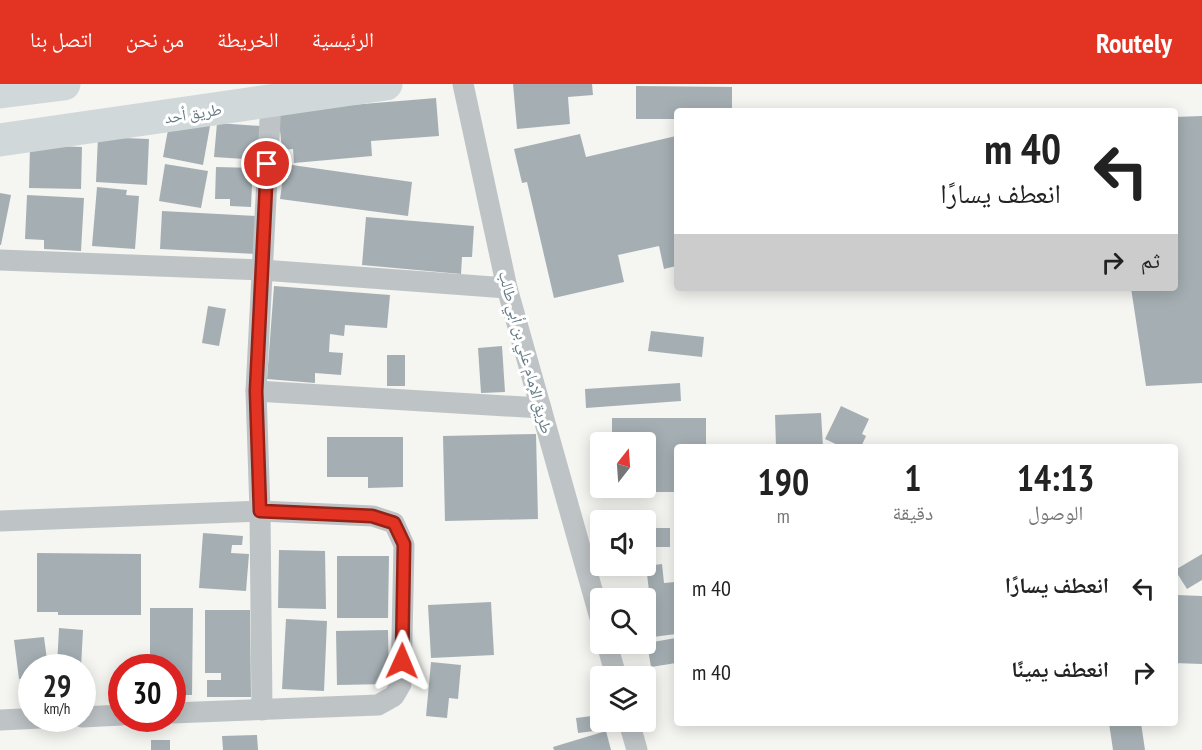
<!DOCTYPE html>
<html lang="ar">
<meta charset="utf-8">
<style>
:root{--surface:#fff;--page:#f6f6f6;--text:#222;--muted:#767676;--accent:#e33423}
body{margin:0;font-family:"PT Sans Narrow","Noto Naskh Arabic",sans-serif;background:var(--page);color:var(--text);direction:rtl;height:100vh;display:flex;flex-direction:column;font-size:22px;white-space:nowrap}
*{box-sizing:border-box;margin:0}
p{font-size:20px;color:var(--muted)}
.icon{flex:none;width:33px;height:33px;fill:none;stroke:currentColor;stroke-width:2;stroke-linecap:round;stroke-linejoin:round}
.map{position:relative;flex:1;overflow:hidden;direction:ltr}
.sheet{position:absolute;left:674px;top:360px;width:504px;height:282px;display:flex;flex-direction:column;background:var(--surface);border-radius:6px;box-shadow:0 3px 15px #0003;direction:rtl}
.sheet>*{flex:none}
.top-card{position:absolute;left:674px;top:24px;width:504px;height:183px;border-radius:6px;box-shadow:0 3px 15px #0003;direction:rtl;background:#fff;color:var(--text);overflow:hidden}
.needle{width:39px;rotate:17deg}
.buttons{position:absolute;left:590px;top:348px;display:grid;gap:12px}
.buttons a{display:grid;place-items:center;width:66px;height:66px;border-radius:6px;background:var(--surface);box-shadow:0 3px 15px #0003;font-size:30px}
.speed{position:absolute;left:18px;top:570px;display:flex;gap:12px;font-size:30px;font-weight:700;text-align:center}
.speed>*{display:grid;place-content:center;width:78px;height:78px;border-radius:50%;background:var(--surface);box-shadow:0 3px 15px #0003;line-height:1}
.speed small{font-size:15px;font-weight:400}
.speed .limit{border:9px solid #d22;background:#fff;color:#111}
.pin{position:absolute;display:grid;place-items:center;width:51px;height:51px;color:#fff;margin:-26px;border:3px solid #fff;border-radius:50%;box-shadow:0 2px 6px #0007}
.me{position:absolute;width:66px;margin:-33px;rotate:1deg;stroke-linejoin:round;filter:drop-shadow(0 0 4px #0008)}
.turn{display:flex;align-items:center;gap:21px;height:126px;padding:0 18px;font-size:27px}
.turn .icon{width:78px;height:78px;stroke-width:2.5}
.turn b{display:block;font-size:42px;line-height:51px}
.then{display:flex;align-items:center;height:57px;padding:0 18px;background:#0003;gap:12px;font-size:22px}
.eta{display:flex;justify-content:space-evenly;align-items:center;height:102px;text-align:center}
.eta b{font-size:36px;font-weight:600;line-height:42px}
ul{padding:0;list-style:none}
li{display:flex;align-items:center;gap:18px;height:84px;padding:0 18px}
li div{flex:1}
li b{display:block;font-size:22px}
li em{font-style:normal}
header{display:flex;align-items:center;gap:36px;box-sizing:border-box;height:84px;padding:0 30px;background:var(--accent);color:#fff}
header strong{font-size:28px}
nav{display:flex;gap:33px;margin-inline-start:auto;font-size:21px}
.map>svg:first-child{display:block}
</style>
<header>
<strong>Routely</strong>
<nav><a>الرئيسية</a><a>الخريطة</a><a>من نحن</a><a>اتصل بنا</a></nav>
</header>
<div class="map">
<svg width="1202" height="666" viewBox="0 0 1202 666">
<rect width="100%" height="100%" fill="#f5f5f1"/>
<g fill="#a5afb3">
<path d="M513,0H592L593,11L568,13L570,40L517,45Z"/>
<path d="M636,2L732,3V27H676V35H636Z"/>
<path d="M436,14L439,52L371,57L372,72L294,79L293,65L282,66L278,27Z"/>
<path d="M1202,32V299L1146,302L1131,204H1174V33Z"/>
<path d="M170,35L210,42L203,81L163,73Z"/>
<path d="M217,39L260,42L258,76L214,73Z"/>
<path d="M580,50L586,73L676,52V182L664,185L659,162L618,171L624,198L554,214L527,98L522,99L514,65Z"/>
<path d="M98,53L149,55L147,101L96,98Z"/>
<path d="M30,61L82,63L81,105L29,104Z"/>
<path d="M165,80L208,87L201,124L159,117Z"/>
<path d="M285,80L412,98L408,132L280,115Z"/>
<path d="M216,83L257,84V100H252L251,123L230,122V115H215Z"/>
<path d="M97,103L127,106L126,111L139,112L135,165L92,162Z"/>
<path d="M0,109L11,111L1,161H0Z"/>
<path d="M27,111L84,114L81,167L44,165V156L25,155Z"/>
<path d="M162,127L258,132L256,170L160,165Z"/>
<path d="M366,133L474,142L472,173H462L461,190L362,181Z"/>
<path d="M274,202L390,211L387,244L345,241L344,252L330,250L329,268L343,269L341,291L315,289V299L267,295Z"/>
<path d="M208,222L226,225L219,262L202,259Z"/>
<path d="M651,247L704,253L702,273L648,267Z"/>
<path d="M502,262L505,308L481,309L478,264Z"/>
<rect x="387" y="271" width="18" height="31"/>
<path d="M680,299L681,317L586,324L585,305Z"/>
<path d="M841,322L869,335L862,350L866,352L861,363H842L825,355Z"/>
<path d="M821,329L823,363H776L775,331Z"/>
<path d="M612,334H706V363H676V408H612V404H645V358H612Z"/>
<path d="M536,350L538,435L445,437L443,352Z"/>
<path d="M327,353H403V403L368,404V393H327Z"/>
<rect x="645" y="444" width="25" height="19"/>
<path d="M203,449L243,452L242,461H232L231,469L249,470L246,507L199,504Z"/>
<path d="M279,466L325,467L326,525L278,524Z"/>
<path d="M37,469L141,470V531H58V528H37Z"/>
<path d="M1202,470V496L1187,505L1175,486Z"/>
<path d="M337,472H389L388,534H337Z"/>
<path d="M662,480L664,499L675,498L676,550L645,554V531H652L646,482Z"/>
<path d="M1177,511L1202,512V580L1174,579Z"/>
<path d="M491,518L494,571L431,574L428,521Z"/>
<path d="M150,524H193L192,611H172V584H138V571L150,570Z"/>
<path d="M205,526H250L251,613H207V596H221V589H205Z"/>
<path d="M286,535L327,537L324,607L282,605Z"/>
<path d="M59,544L83,546L81,583L57,582Z"/>
<path d="M388,546L389,600L337,601L336,547Z"/>
<path d="M44,553L48,584H32V593L19,595L14,556Z"/>
<path d="M676,554V579L651,583L647,559Z"/>
<path d="M431,578L461,581L458,615L449,614L447,634L426,632Z"/>
<path d="M26,601H32V618L25,617Z"/>
<path d="M600,631L603,646L578,649L576,634Z"/>
<path d="M1109,639H1141L1145,666H1113Z"/>
<path d="M606,647L611,666H554L553,663Z"/>
<path d="M257,651L258,666H223L222,652Z"/>
<rect x="151" y="656" width="19" height="10"/>
</g>
<g fill="none" stroke-linecap="round" stroke-linejoin="round">
<g stroke="#bec3c6" stroke-width="21">
<path d="M463,0L507,204L600,534"/>
<path d="M0,176L262,186L507,204"/>
<path d="M256,307L541,324"/>
<path d="M0,437L260,427L373,432L394,439L404,461L401,600L394,612L378,621L172,629"/>
<path d="M607,560L616,592"/>
<path d="M262,626L260,427L256,307L271,17"/>
<path d="M82,633L122,631"/>
<path d="M0,636L41,634"/>
<path d="M629,638L637,666"/>
</g>
<g stroke="#d1d8da" stroke-width="33">
<path d="M0,8L64,0"/>
<path d="M0,56L386,0"/>
</g>
</g>
<g fill="none" stroke-linecap="round" stroke-linejoin="round">
<g stroke="#942217" stroke-width="15">
<path id="route" d="M267,80L256,307L260,427L372,432L394,439L404,460L402,577"/>
</g>
<use href="#route" stroke="#e33423" stroke-width="10"/>
</g>
<g text-anchor="middle" stroke-width="6" stroke-linejoin="round" paint-order="stroke">
<g font-size="16" fill="#647983" stroke="#fff">
<text transform="translate(193 29) rotate(-9)" y="6">طريق أحد</text>
<text transform="translate(526 268) rotate(75)" y="6">طريق الإمام علي بن أبي طالب</text>
</g>
</g>
</svg>
<div class="buttons">
<a><svg class="needle" viewBox="-14 -14 28 28"><path d="M0-13l5 13h-10z" fill="#e53935"/><path d="M0 13l5-13h-10z" fill="#767676"/></svg></a>
<a><svg class="icon" aria-label="sound" viewBox="0 0 24 24"><path d="M4 9h4l5-4v14l-5-4H4zM17 9q2 3 0 6"/></svg></a>
<a><svg class="icon" aria-label="search" viewBox="0 0 24 24"><circle cx="10" cy="10" r="6"/><path d="M15 15l6 6"/></svg></a>
<a><svg class="icon" aria-label="layers" viewBox="0 0 24 24"><path d="M12 4l9 5-9 5-9-5zM3 14l9 5 9-5"/></svg></a>
</div>
<div class="speed"><div>29<small>km/h</small></div><div class="limit">30</div></div>
<div class="pin" style="left:267px;top:80px;background:#d93025"><svg class="icon" aria-label="arrive" viewBox="0 0 24 24"><path d="M6 21V4h12l-3 4 3 4H6"/></svg></div>
<svg class="me" style="left:402px;top:577px" viewBox="-20 -20 40 40"><path d="M0-17L14 15 0 8-14 15z" fill="#e33423" stroke="#fff" stroke-width="4"/></svg>
<div class="top-card">
<div class="turn"><svg class="icon" aria-label="left" viewBox="0 0 24 24"><path d="M17 20v-9H6M10 6l-5 5 5 5"/></svg><div><b>40 m</b>انعطف يسارًا</div></div>
<div class="then">ثم<svg class="icon" aria-label="right" viewBox="0 0 24 24"><path d="M7 20v-9h11M14 6l5 5-5 5"/></svg></div>
</div>
<section class="sheet">
<div class="eta">
<div><b>14:13</b><p>الوصول</p></div>
<div><b>1</b><p>دقيقة</p></div>
<div><b>190</b><p>m</p></div>
</div>
<ul>
<li><svg class="icon" aria-label="left" viewBox="0 0 24 24"><path d="M17 20v-9H6M10 6l-5 5 5 5"/></svg><div><b>انعطف يسارًا</b></div><em>40 m</em></li>
<li><svg class="icon" aria-label="right" viewBox="0 0 24 24"><path d="M7 20v-9h11M14 6l5 5-5 5"/></svg><div><b>انعطف يمينًا</b></div><em>40 m</em></li>
</ul>
</section>
</div>
